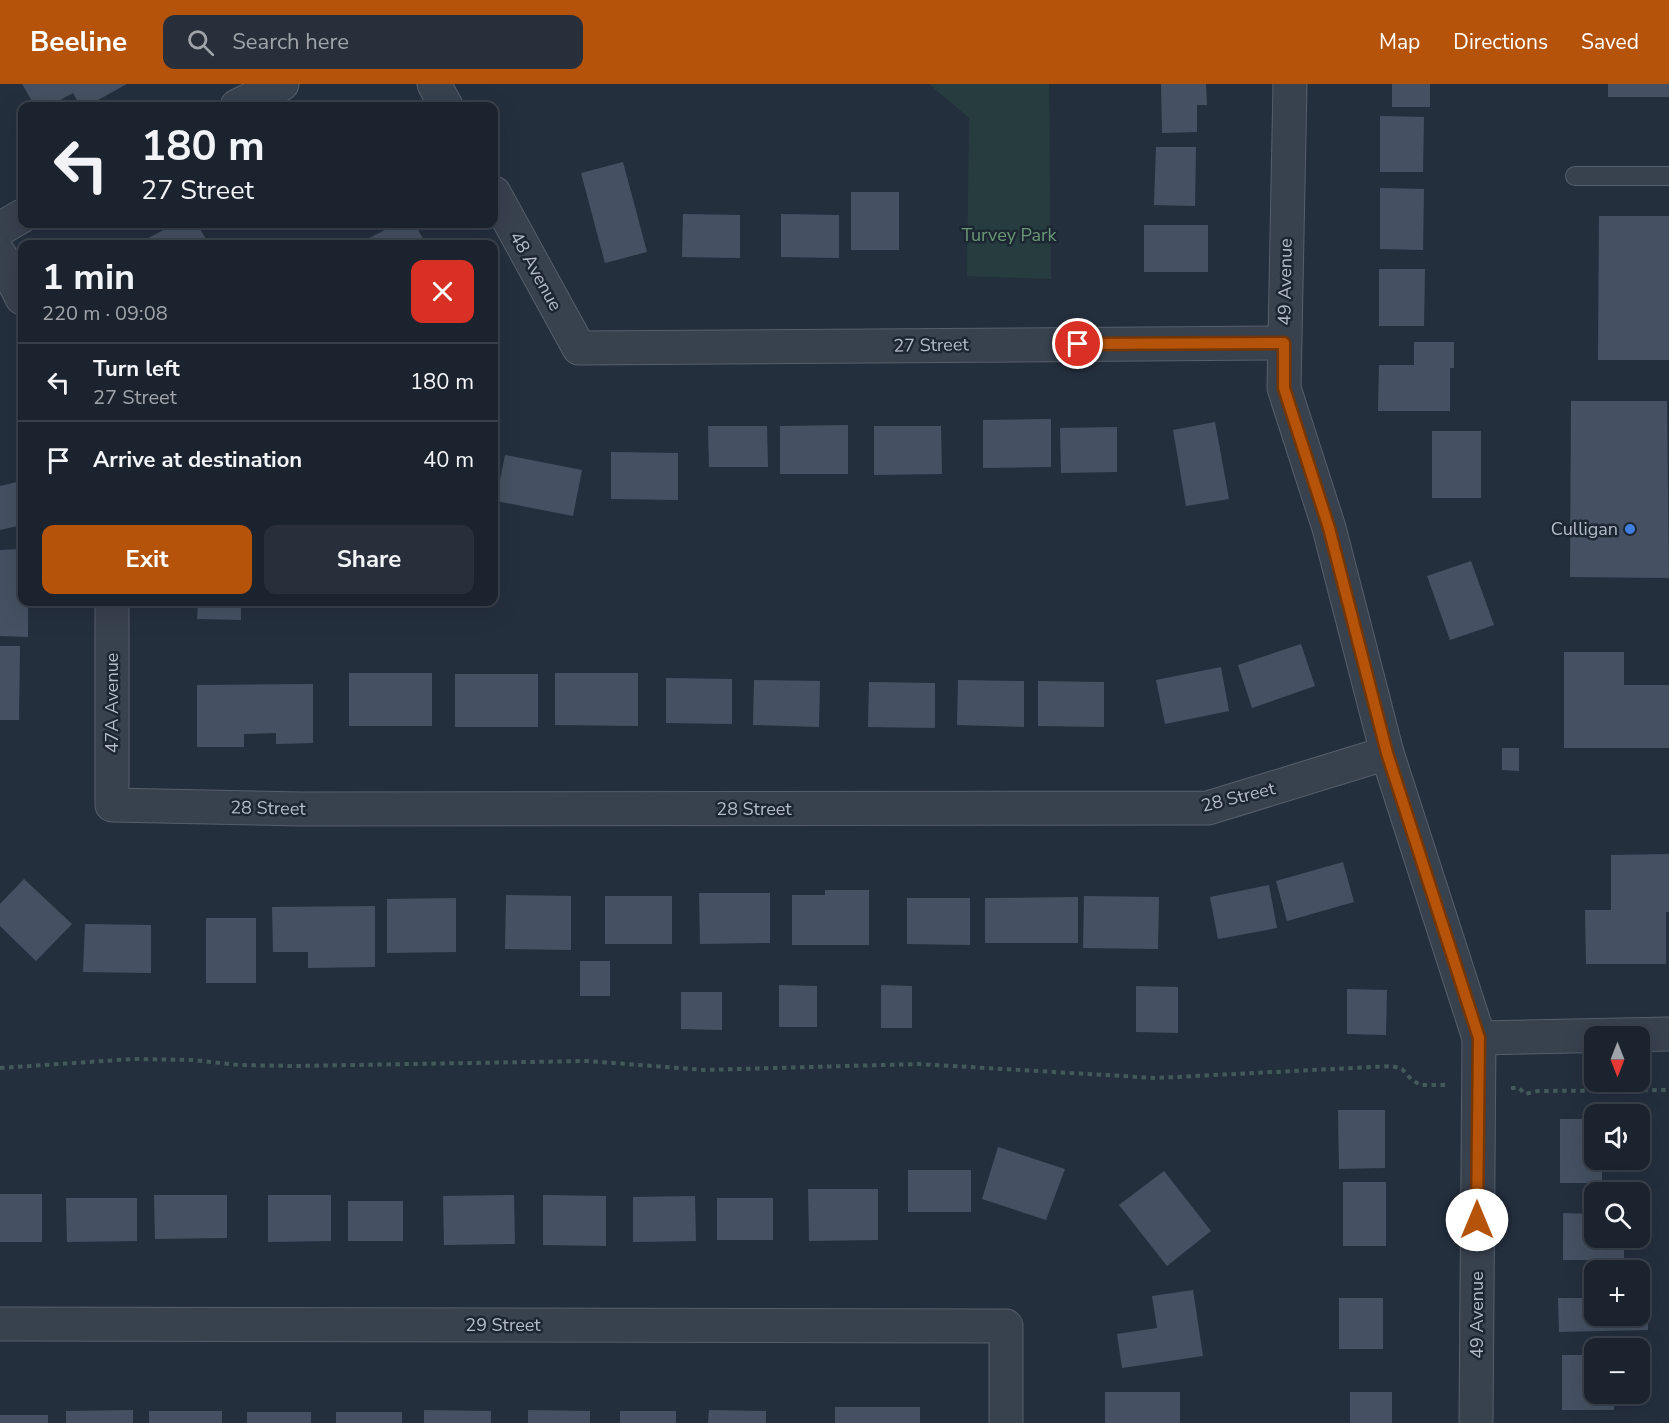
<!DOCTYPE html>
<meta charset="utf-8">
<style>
:root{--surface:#1b232e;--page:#282f3a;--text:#f1f3f6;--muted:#a0a4aa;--line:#39404a;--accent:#b45309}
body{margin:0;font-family:"Nunito Sans",sans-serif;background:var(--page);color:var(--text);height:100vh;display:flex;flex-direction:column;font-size:22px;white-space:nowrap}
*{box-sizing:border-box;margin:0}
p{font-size:20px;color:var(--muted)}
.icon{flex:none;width:33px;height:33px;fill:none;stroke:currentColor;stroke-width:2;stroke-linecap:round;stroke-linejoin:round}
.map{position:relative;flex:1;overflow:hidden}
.drawer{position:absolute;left:18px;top:156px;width:480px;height:366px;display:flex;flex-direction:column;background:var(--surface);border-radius:12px;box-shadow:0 6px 24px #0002,0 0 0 2px var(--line)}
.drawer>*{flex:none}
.guide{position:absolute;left:18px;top:18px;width:480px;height:126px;border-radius:12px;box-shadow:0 6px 24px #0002,0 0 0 2px var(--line);background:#1b232e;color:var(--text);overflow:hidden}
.needle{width:39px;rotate:180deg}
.controls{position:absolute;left:1584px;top:942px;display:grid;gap:12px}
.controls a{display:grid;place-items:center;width:66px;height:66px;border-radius:12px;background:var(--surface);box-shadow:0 6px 24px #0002,0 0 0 2px var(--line);font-size:30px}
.pin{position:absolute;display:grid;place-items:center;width:51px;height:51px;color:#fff;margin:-26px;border:3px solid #fff;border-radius:50%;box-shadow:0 2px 6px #0007}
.me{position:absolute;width:66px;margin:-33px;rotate:0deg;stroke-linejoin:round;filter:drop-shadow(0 0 4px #0008)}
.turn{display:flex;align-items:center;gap:21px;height:126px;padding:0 24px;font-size:27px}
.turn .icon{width:78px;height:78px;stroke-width:2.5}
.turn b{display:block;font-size:42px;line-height:51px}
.round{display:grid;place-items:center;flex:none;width:63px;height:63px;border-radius:12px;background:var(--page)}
.summary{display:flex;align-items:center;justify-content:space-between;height:102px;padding:0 24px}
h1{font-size:36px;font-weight:700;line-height:45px}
.cta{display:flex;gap:12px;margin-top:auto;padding:12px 24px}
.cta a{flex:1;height:69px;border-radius:12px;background:var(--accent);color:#fff;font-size:24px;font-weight:700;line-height:69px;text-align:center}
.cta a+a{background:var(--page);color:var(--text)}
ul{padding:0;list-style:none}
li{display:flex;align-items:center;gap:18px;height:78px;padding:0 24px;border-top:2px solid var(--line)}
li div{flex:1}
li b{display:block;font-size:22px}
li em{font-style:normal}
header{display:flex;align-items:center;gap:36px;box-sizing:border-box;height:84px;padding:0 30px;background:var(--accent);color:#fff}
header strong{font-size:28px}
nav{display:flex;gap:33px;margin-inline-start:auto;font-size:21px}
.search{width:420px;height:54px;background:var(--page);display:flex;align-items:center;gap:15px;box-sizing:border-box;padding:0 21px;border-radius:12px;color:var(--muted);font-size:22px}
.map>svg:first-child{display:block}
</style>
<header>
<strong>Beeline</strong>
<div class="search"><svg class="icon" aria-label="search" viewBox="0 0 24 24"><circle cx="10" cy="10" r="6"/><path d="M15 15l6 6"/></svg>Search here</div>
<nav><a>Map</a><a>Directions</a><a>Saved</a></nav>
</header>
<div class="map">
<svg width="1669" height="1339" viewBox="0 0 1669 1339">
<rect width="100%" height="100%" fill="#242f3e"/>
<path fill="#263c3f" d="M929,0H1049L1051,195L967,192L969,34Z"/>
<g fill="#455162">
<path d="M22,0H127L87,22H80L73,9L49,22H35Z"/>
<path d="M1161,0H1206L1207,21H1197V48L1162,49Z"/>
<rect x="1392" y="0" width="38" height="23"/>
<rect x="1608" y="0" width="61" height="13"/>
<path d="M1380,32L1424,33L1423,88H1380Z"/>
<path d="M1156,63H1196L1195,122L1154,121Z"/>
<path d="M623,78L647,168L605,179L581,89Z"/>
<path d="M1380,104L1424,105L1423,166L1380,165Z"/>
<rect x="851" y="108" width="48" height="58"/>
<path d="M683,130L740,131V174L682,173Z"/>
<path d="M781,130L839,131V174L781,173Z"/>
<path d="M1599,132H1669V276H1598Z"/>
<path d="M175,140H197L209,160H137Z"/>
<path d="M397,140H415L426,160H367L365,156Z"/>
<rect x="1144" y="141" width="64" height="47"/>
<path d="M1379,185H1425L1424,242H1379Z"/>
<path d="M1414,258H1454V284H1450V327H1378L1379,281H1414Z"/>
<path d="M1571,317H1667L1669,494L1570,493Z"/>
<path d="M1051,335V383L983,384V336Z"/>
<path d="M1215,338L1229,415L1186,422L1173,346Z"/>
<path d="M848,341V390H780V342Z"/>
<path d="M708,342H767L768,383H709Z"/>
<path d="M874,342H941L942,390L874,391Z"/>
<path d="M1117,343V388L1061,389L1060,344Z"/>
<rect x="1432" y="347" width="49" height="67"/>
<path d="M611,368L678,369V416L611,415Z"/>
<path d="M505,371L582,386L573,432L496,417Z"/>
<path d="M21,397L22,441L0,446V402Z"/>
<path d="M22,465V518H28V553L0,552V466Z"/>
<path d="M1471,477L1494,541L1450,556L1427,492Z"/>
<path d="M198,518H241V536L197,535Z"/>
<path d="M1301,560L1315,602L1252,624L1238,581Z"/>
<path d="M0,562H20L19,636H0Z"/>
<path d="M1564,568H1624V601H1669V664H1564Z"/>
<path d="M1221,583L1229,627L1165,640L1156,596Z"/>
<rect x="349" y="589" width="83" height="53"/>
<path d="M555,589H638V642L555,641Z"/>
<rect x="455" y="590" width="83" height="53"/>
<path d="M666,594L732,595V640L666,639Z"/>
<path d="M754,596L820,597L819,643L753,641Z"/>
<path d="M958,596L1024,597V643L957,641Z"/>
<path d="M1038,597L1104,598V643L1038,642Z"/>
<path d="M869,598L935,599V644L868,643Z"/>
<path d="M313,600V659L276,660V649L244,650V663H197V601Z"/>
<path d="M1502,664H1519V687L1502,686Z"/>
<path d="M1669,770V828H1666V880H1586L1585,826H1611V771Z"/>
<path d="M1343,778L1354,818L1287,837L1276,797Z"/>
<path d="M24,795L72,840L36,877L0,842V820Z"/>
<path d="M1269,801L1277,844L1218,855L1210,813Z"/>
<path d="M825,806H869V861H792V811H825Z"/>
<path d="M699,809H770V859L700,860Z"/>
<path d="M506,811L571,812V866L505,865Z"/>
<rect x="605" y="812" width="67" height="48"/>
<path d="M1084,812L1159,813L1158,865L1083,864Z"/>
<path d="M1078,813V859H985V814Z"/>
<path d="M456,814V868L387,869V815Z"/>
<path d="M907,814H970V861L907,860Z"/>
<path d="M375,822V883L308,884V868H273L272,823Z"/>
<rect x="206" y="834" width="50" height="65"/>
<path d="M85,840L151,841V889L83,888Z"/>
<rect x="580" y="877" width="30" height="35"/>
<path d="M779,901L817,902V943H779Z"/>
<path d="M881,901L912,902V944H881Z"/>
<path d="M1136,902L1178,903V949L1136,948Z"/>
<path d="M1347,905L1387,906L1386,951L1347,950Z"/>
<path d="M681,908H722V946L681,945Z"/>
<path d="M1338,1026H1385V1084L1339,1085Z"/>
<path d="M1560,1035H1594V1076H1602V1099H1560Z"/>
<path d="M998,1063L1065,1085L1046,1136L982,1115Z"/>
<rect x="908" y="1086" width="63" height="42"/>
<path d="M1164,1087L1211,1147L1167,1182L1119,1121Z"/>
<rect x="1343" y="1098" width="43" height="64"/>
<path d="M808,1105H878V1156L809,1157Z"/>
<rect x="0" y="1110" width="42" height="48"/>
<path d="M154,1111H227V1154L155,1155Z"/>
<path d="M268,1111H331V1157L268,1158Z"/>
<path d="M514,1111L515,1160L444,1161L443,1112Z"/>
<path d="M543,1111L606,1112V1162L543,1161Z"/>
<path d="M695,1112L696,1157L633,1158V1113Z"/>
<path d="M66,1114H137V1157L67,1158Z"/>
<rect x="717" y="1114" width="56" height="42"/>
<rect x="348" y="1117" width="55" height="40"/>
<path d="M1563,1129L1594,1130V1154H1624V1176H1563Z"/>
<path d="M1590,1194H1594V1232H1640V1194H1647L1648,1246L1559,1248L1558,1214H1590Z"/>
<path d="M1193,1206L1203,1272L1122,1284L1117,1250L1157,1244L1152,1212Z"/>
<rect x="1339" y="1214" width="44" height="51"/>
<path d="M1562,1271H1594V1310H1614V1326H1562Z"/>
<rect x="1105" y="1308" width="75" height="31"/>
<rect x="1350" y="1308" width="42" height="31"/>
<rect x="835" y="1323" width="85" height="16"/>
<path d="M133,1326V1339H66V1327Z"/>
<path d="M424,1326L491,1327V1339H424Z"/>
<path d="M528,1326L590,1327V1339H528Z"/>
<path d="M709,1326L766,1327V1339H708Z"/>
<rect x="149" y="1327" width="73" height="12"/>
<rect x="620" y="1327" width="56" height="12"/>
<rect x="247" y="1328" width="64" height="11"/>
<rect x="336" y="1328" width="66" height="11"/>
<rect x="0" y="1331" width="48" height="8"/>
</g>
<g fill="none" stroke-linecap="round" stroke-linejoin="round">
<g stroke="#565f6c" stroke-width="20">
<path id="service" d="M1575,92H1669"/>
</g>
<g stroke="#565f6c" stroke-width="35">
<g id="minor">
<path d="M434,0L446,22"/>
<path d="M1290,0L1284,304L1329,444L1387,669L1479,954"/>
<path d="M237,22L282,0"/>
<path d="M494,109L579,264L1284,259"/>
<path d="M0,145L22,132"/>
<path d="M0,171L22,214"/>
<path d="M112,518V721L302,725L1208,724L1387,669"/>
<path d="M0,1240L1006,1242V1339"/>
</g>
</g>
<g stroke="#565f6c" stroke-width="35">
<path id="tertiary" d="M1476,1339L1479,954L1669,950"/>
</g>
<g stroke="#44595c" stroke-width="4" stroke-dasharray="4.5 4.5" stroke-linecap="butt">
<path d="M0,984L133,975L192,976L239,981L294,982L587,977L705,986L918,980L1156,994L1392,982L1402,985L1411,995L1420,1001H1446"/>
<path d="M1511,1004H1519L1525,1010L1538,1007L1669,1006"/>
</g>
<use href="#service" stroke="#38414e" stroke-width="18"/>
<use href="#minor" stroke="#38414e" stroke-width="33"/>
<use href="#tertiary" stroke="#38414e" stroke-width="33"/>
</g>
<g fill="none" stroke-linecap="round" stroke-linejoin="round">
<g stroke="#753606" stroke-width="15">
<path id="route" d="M1078,260L1284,259V304L1329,444L1387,669L1479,954L1477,1136"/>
</g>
<use href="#route" stroke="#b45309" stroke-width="10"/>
</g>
<circle fill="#3f7fe0" stroke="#1d2633" stroke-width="2" cx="1630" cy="445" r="6"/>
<g text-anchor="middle" stroke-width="5" stroke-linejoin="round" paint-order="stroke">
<g font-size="18" fill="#6b9a76" stroke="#1d2633">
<text x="1009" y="157">Turvey Park</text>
</g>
<g font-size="18" fill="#b4bcc9" stroke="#1d2633">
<text transform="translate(536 187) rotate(61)" y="6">48 Avenue</text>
<text transform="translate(1285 198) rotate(-89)" y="6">49 Avenue</text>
<text transform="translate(931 261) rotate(-1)" y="6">27 Street</text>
<text transform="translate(112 619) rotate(-90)" y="6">47A Avenue</text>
<text transform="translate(1238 713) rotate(-14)" y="6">28 Street</text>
<text transform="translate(268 724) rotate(1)" y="6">28 Street</text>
<text x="754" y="731">28 Street</text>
<text transform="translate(1477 1231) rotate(-90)" y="6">49 Avenue</text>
<text x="503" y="1247">29 Street</text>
</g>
<g font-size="18" fill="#b4bcc9" stroke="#1d2633" text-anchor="end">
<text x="1618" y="451">Culligan</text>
</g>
</g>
</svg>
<div class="controls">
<a><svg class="needle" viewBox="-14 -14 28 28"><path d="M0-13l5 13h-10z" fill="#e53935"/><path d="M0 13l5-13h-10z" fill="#a0a4aa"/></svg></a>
<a><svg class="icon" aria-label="sound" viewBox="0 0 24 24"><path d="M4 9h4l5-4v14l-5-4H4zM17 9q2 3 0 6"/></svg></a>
<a><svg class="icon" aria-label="search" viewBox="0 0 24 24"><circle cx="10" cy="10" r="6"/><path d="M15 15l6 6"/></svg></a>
<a>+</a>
<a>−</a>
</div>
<div class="pin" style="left:1078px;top:260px;background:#d93025"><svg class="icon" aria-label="arrive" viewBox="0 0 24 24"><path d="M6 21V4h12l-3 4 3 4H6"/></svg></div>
<svg class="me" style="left:1477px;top:1136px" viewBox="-20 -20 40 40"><circle r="19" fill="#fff"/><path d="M0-13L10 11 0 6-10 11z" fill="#b45309"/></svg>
<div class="guide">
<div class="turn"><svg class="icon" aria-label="left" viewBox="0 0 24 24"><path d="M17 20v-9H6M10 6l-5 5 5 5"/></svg><div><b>180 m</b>27 Street</div></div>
</div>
<section class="drawer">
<div class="summary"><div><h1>1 min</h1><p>220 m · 09:08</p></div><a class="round" style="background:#d93025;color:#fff"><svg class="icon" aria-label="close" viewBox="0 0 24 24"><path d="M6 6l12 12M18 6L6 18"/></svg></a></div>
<ul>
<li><svg class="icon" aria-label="left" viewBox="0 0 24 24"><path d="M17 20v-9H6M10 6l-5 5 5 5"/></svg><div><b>Turn left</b><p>27 Street</p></div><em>180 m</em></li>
<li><svg class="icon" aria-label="arrive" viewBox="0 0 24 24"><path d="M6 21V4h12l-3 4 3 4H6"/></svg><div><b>Arrive at destination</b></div><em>40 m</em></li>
</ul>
<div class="cta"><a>Exit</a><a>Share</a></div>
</section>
</div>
